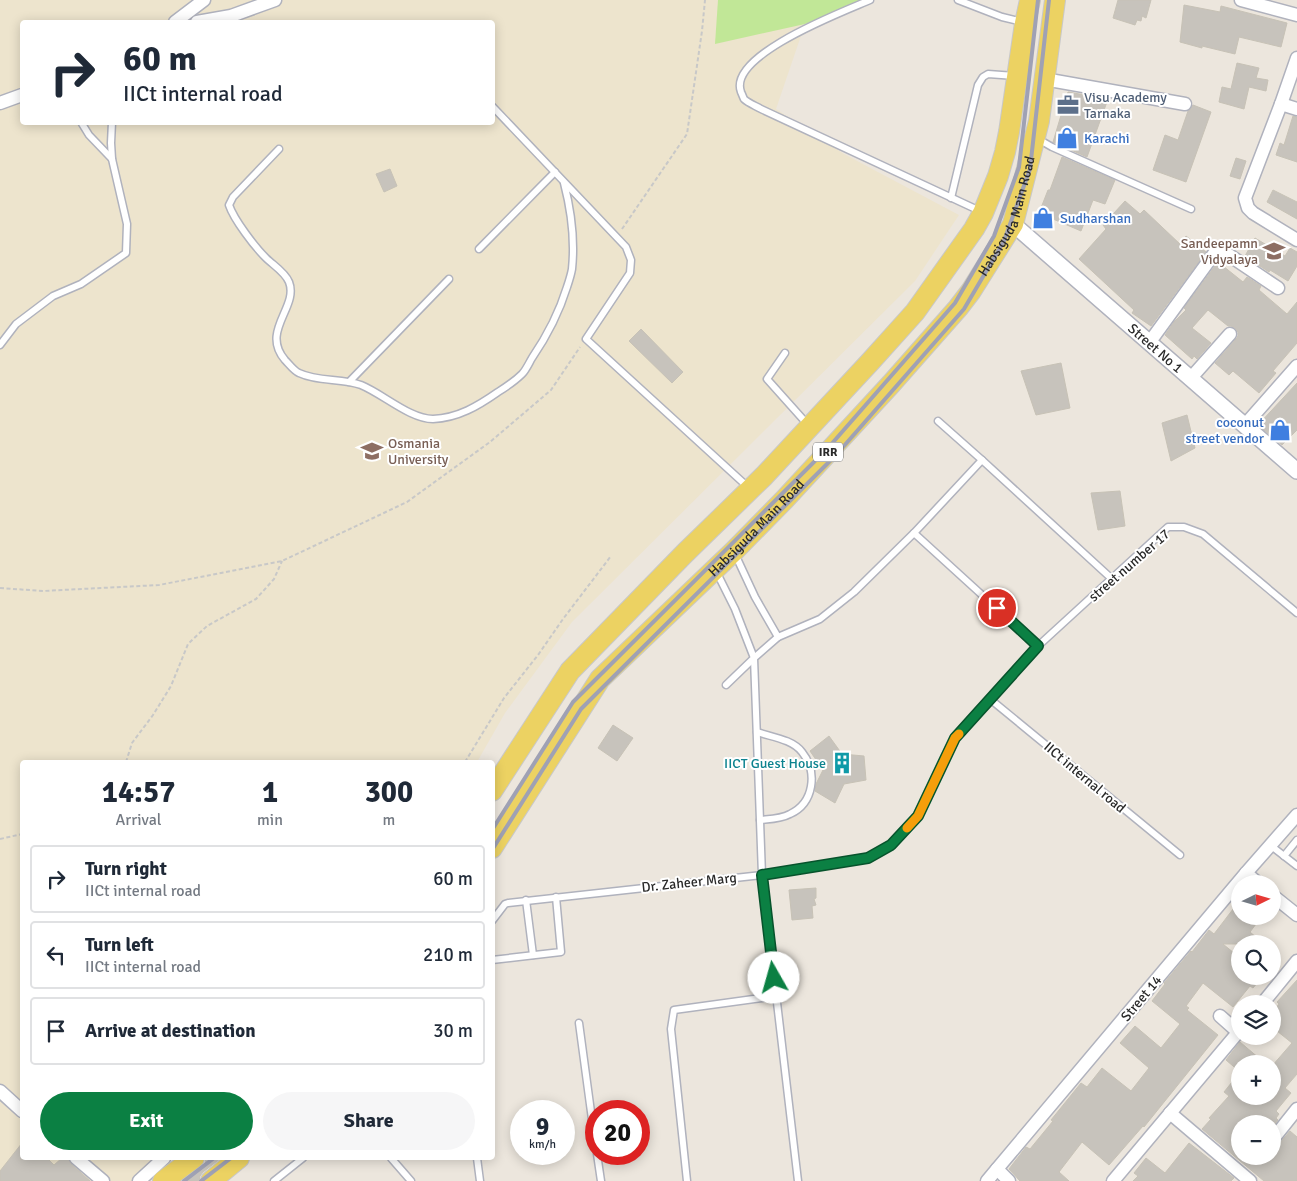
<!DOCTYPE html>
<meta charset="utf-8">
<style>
:root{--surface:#fff;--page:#f6f6f7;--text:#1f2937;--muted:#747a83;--line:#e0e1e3;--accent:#0b8043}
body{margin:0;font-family:Signika,sans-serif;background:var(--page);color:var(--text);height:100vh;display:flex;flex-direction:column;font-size:19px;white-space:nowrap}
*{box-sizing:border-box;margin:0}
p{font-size:16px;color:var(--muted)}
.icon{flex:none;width:28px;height:28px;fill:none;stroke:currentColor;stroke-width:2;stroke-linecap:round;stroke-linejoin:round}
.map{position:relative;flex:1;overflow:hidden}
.panel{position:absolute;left:20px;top:760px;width:475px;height:400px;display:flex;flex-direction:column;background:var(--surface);border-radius:5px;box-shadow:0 2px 12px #0003}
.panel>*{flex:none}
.hud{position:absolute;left:20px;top:20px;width:475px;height:105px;border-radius:5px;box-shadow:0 2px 12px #0003;background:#fff;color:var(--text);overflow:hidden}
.needle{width:32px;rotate:85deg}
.fabs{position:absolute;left:1231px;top:875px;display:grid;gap:10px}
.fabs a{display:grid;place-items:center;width:50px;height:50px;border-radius:50%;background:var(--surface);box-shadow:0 2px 12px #0003;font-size:25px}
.speed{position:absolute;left:510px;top:1100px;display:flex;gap:10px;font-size:25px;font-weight:700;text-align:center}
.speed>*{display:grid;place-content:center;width:65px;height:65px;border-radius:50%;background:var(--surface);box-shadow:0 2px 12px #0003;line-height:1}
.speed small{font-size:12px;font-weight:400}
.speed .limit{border:8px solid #d22;background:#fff;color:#111}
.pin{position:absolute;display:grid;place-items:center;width:42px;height:42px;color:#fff;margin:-21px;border:2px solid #fff;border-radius:50%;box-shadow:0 1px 5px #0007}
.me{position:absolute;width:55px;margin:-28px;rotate:353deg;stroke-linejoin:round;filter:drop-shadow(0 0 4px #0008)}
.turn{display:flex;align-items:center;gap:18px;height:105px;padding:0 20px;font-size:22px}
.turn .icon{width:65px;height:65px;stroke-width:2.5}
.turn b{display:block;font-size:35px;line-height:42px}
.eta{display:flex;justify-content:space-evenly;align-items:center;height:85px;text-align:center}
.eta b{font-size:30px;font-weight:700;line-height:35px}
.action{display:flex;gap:10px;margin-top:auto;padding:10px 20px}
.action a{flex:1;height:58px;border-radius:30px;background:var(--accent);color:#fff;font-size:20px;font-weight:700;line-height:58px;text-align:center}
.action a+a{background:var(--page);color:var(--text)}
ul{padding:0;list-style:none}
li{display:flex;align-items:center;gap:15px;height:68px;margin:0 10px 8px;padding:0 10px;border:2px solid var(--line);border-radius:5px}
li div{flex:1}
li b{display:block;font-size:19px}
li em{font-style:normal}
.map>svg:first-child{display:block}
</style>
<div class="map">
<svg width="1297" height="1181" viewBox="0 0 1297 1181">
<rect width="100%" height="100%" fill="#ece6dd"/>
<path fill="#ede4cd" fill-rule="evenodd" d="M0,0H869L805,24L776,109L844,154L959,215L915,281L572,622L505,713L477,762H22V1158H168L140,1181H0ZM22,22H492V122H22Z"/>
<path fill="#c1e797" d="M718,0H869L805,24L715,44Z"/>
<g fill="#c7c3bc" stroke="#c7c2b6">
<path d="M1118,0H1151L1146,18L1142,16L1141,21L1137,20L1135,25L1113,18Z"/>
<path d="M1184,5L1220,12L1221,6L1287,23L1281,47L1239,37L1235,54L1202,46V48L1180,42Z"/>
<path d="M1237,63L1259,68L1256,78L1268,80L1266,91L1249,87L1244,109L1219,102L1222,87L1231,89Z"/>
<path d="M1068,92L1108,99L1087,157L1053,142Z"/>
<path d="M1193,105L1211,112L1186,182L1153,170L1165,135L1178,140L1188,111L1191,109Z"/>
<path d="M1293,116L1297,117V162L1276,155L1280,143L1284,145Z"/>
<path d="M1062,157L1115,180L1105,204L1093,200L1081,231L1039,213L1048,190H1050Z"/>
<path d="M1236,158L1246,161L1240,179L1230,176Z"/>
<path d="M390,169L397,186L384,192L376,174Z"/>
<path d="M1273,190L1297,202V219L1267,202Z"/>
<path d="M1125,201L1140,214L1144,210L1181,245L1186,236L1206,252L1151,326L1132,313L1134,310L1079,259L1106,229L1103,225Z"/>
<path d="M1255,238L1285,256L1290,248L1297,252V266L1288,281L1270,270L1269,272L1245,256Z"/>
<path d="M1218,262L1243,282L1247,277L1261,286L1259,290L1287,314L1297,302V343L1273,371L1276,373L1259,393L1233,371L1229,375L1215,363L1236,339L1238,336V332L1235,328L1231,326H1228L1208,310L1192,328L1211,343L1197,359L1194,356L1192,359L1165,335L1174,322L1186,310L1184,308Z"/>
<path d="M641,329L683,372L672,383L629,341Z"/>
<path d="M1061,363L1070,408L1036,415L1021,371Z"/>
<path d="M1297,383V430L1282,445L1258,425Z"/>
<path d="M1187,415L1195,448L1171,461L1162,423Z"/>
<path d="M1120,491L1125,526L1098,530L1091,493Z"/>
<path d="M613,725L633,738L617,761L598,748Z"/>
<path d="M829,736L842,754L864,756L866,780L844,784L835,803L815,791L816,784L823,770L810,751Z"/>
<path d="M816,888V898L814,899L816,905L812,906L813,918L792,920L789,890Z"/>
<path d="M1240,900V916H1262L1250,932L1264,944H1223L1240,958V976H1263L1253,988L1250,986L1233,1007L1203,983L1186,1006L1189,1008L1187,1010L1218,1035L1144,1127L1143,1126L1109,1165L1082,1142L1059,1172L1069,1181H1020L1009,1169L1026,1147L1030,1149L1053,1121L1051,1120L1081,1083L1087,1087L1102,1068L1131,1091L1149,1068L1120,1043L1135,1026L1161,1048L1180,1024L1152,1001L1165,984L1164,983L1191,951L1192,952L1209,930L1214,934Z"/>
<path d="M1297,980V1074L1285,1088L1291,1093L1276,1111L1279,1114L1276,1118L1278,1120L1275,1124H1240V1156H1272V1149L1279,1144L1290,1131L1297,1137V1181H1264L1202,1129L1211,1119L1209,1118L1229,1096L1224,1092L1240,1072V1096H1272V1066L1292,1043L1272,1027V1013L1279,1004L1277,1002Z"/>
<path d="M1240,1042L1266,1064H1240V1072L1226,1060Z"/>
<path d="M22,1143V1158H47L54,1165L62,1158H68L71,1164L90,1181H0V1171Z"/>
<path d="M1189,1143L1234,1178L1231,1181H1133L1138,1176L1134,1173L1146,1158L1165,1173Z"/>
<path d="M206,1158H221L203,1172L200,1176L199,1181H183L201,1167L205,1163Z"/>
</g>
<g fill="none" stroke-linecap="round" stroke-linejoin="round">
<g stroke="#b0b2bd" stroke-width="9">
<g id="service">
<path d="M870,0C845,11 727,55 741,92C742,94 743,97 744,99C748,103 756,106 761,109L980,211"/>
<path d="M958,0L1002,17L1023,22"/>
<path d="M492,106L626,247L631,260L630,273L586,339L749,488"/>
<path d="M81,122L89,135L112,159"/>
<path d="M1038,139L1052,147L1191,209"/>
<path d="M279,149L233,197L229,205C234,220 255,247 266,258C273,265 285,272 289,282C299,307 260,331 285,360C289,364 294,371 299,373C318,382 341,378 361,385C383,394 410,419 433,419C458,418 478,406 498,392C506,387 515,381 522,374C526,370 529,363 532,358C547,336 559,313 567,287C569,281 571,275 572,269C575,240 571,210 564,183"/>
<path d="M951,198L978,85L983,77L988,74L1015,76"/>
<path d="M479,249L555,172"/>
<path d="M0,345L16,324L53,296L81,284L126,253L127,224L112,159L111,143L112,122"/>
<path d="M785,353L767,379L809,426"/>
<path d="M349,382L449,279"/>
<path d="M982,460L1112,579"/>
<path d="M914,533L1038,646"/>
<path d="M716,571L735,609L754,658L726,685"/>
<path d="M778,637L820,619L854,592L914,533L982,460L938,421"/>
<path d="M990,699L1180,855"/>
<path d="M757,732C771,737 792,739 802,752C818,772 814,803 790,814C781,819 770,819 760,820"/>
<path d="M1270,845L1297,866"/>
<path d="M1284,856L1297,840"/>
<path d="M526,900L533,955"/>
<path d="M492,921L505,904L508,903L762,875L754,658L778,637L755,597L735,554"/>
<path d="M492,960L561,952L556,897"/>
<path d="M579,1023L596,1149"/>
<path d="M597,1154L601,1181"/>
<path d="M391,1158L411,1181"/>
<path d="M477,1158L480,1181"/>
<path d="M274,1181L303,1158"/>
<path d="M687,1181L671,1029L674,1010L776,996"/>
<path d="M798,1181L762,875L868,857L891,845L918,816L955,738L1038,646L1168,527H1184L1203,534L1297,613"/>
</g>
</g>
<g stroke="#b0b2bd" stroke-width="15">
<g id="minor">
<path d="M1241,0L1297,15"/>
<path d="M175,22L204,0"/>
<path d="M197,22L231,16L275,0"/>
<path d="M1297,58L1281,104L1245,198L1248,208L1253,213L1297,240"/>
<path d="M1044,79L1185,104"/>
<path d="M0,103L22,95"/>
<path d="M1281,104L1297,109"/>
<path d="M1149,343L1216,251H1223L1278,288"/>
<path d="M1190,379L1230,334"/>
<path d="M1245,425L1297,366"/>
<path d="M1246,873L1259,884"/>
<path d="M1272,895L1297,915"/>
<path d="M1262,1004L1297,961"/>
<path d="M1220,1016L1238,1032"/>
<path d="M0,1091L22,1111"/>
<path d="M1170,1113L1250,1181"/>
<path d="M1273,1139L1297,1109"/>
<path d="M76,1158L103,1181"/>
<path d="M139,1181L164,1158"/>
<path d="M987,1181L997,1169"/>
<path d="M1009,1181L997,1169L1246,873L1297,815"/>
<path d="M1113,1181L1240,1030"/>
</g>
</g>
<g stroke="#b0b2bd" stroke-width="18">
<g id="tertiary">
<path id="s1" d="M1013,224L1297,471"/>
</g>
</g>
<g stroke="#c8c8c8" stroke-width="22">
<g id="primary">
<path d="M492,791L570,671L685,553L764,476L870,362L915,312L974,229L983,213L998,176L1005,152L1009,132L1025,23L1030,0"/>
<path id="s2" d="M492,848L600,679L734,551L785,499L891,384L958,308L971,291L1013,224L1039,121L1055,0"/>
<path d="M163,1181L194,1158"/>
<path d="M211,1181L239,1158"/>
</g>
</g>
<g stroke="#c8c8c8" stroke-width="2" stroke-dasharray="4 2.5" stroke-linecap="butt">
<path d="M622,229L687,134L702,31L705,0"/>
<path d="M0,588L43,591L159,585L282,561L407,502L490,442L551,390L580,347"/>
<path d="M126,762L132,743L153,715L171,686L188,644L207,626L256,599L274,579L282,561"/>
<path d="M465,762L504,698L538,655L563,619L611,556"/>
<path d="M0,839L22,834"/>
</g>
<use href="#service" stroke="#fff" stroke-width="6"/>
<use href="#minor" stroke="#fff" stroke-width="12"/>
<use href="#tertiary" stroke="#fff" stroke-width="15"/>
<use href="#primary" stroke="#ecd262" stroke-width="20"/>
<g stroke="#9fa1b4" stroke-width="4">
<path d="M492,830L573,702L828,448L955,303L994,236L1019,167L1038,0"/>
<path d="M492,850L581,709L836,455L964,309L1004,241L1030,169L1049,0"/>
<path d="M184,1181L214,1158"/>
<path d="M201,1181L231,1158"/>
</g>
</g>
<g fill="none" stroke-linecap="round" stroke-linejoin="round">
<g stroke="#07532c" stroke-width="12">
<path id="route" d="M774,978L762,875L868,858L891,845L918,816L955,738L1038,646L997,608"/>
</g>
<use href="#route" stroke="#0b8043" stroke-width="9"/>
<path stroke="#f59e0b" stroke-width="9" d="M907,828L918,816L955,738L959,734"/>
</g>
<defs>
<g id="office-bare" transform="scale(1.725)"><path d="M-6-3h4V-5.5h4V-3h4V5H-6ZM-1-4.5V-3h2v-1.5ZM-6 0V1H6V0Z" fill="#5c6f8a" stroke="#fff" stroke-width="2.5" paint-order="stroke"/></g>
<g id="shop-bare" transform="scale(1.725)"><path d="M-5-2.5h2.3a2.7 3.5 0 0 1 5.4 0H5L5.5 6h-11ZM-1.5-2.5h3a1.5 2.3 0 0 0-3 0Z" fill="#3f7fe0" stroke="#fff" stroke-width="2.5" paint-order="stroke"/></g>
<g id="school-bare" transform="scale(1.725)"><path d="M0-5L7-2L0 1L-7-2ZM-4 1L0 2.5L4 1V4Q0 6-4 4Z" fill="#8d6e63" stroke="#fff" stroke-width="2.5" paint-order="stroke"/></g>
<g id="university-bare" transform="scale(1.725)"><path d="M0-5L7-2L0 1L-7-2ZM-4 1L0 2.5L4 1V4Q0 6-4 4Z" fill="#8d6e63" stroke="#fff" stroke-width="2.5" paint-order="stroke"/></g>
<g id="building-bare" transform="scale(1.725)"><path d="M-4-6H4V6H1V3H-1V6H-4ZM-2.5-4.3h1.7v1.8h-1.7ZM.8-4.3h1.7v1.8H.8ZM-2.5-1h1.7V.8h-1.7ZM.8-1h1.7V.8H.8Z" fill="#0f9aa8" stroke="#fff" stroke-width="2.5" paint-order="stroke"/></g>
</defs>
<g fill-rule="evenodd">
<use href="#office-bare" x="1068" y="105"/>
<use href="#shop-bare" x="1067" y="138"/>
<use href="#shop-bare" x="1043" y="218"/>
<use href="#school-bare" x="1274" y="251"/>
<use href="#shop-bare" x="1280" y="430"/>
<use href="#university-bare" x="372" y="451"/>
<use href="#building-bare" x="842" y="763"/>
</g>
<g text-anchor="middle" stroke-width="4" stroke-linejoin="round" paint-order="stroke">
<rect fill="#fff" stroke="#6a6a6a" stroke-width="1" x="813" y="442.5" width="30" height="19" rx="4"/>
<g font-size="12" font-weight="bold" fill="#2a2a2a">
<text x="828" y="456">IRR</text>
</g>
<g font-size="14" fill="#4e5e75" stroke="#fff" text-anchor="start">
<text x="1084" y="102">Visu Academy<tspan x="1084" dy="16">Tarnaka</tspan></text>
</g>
<g font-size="14" fill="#366cbe" stroke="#fff" text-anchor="start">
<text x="1084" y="143">Karachi</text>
<text x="1060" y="223">Sudharshan</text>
<text x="1264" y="427" text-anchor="end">coconut<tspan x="1264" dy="16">street vendor</tspan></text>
</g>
<g font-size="14" fill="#2a2a2a" stroke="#fff">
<text dy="5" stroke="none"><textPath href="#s2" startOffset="822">Habsiguda Main Road</textPath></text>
<text dy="5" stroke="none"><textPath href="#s1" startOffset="189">Street No 1</textPath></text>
<text dy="5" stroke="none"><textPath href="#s2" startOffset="418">Habsiguda Main Road</textPath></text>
<text transform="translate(1129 565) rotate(-41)" y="5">street number 17</text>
<text transform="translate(1085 777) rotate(40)" y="5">IICt internal road</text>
<text transform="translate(689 882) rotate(-6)" y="5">Dr. Zaheer Marg</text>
<text transform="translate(1141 998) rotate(-50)" y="5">Street 14</text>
</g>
<g font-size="14" fill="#785e54" stroke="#fff" text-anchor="end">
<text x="1258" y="248">Sandeepamn<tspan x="1258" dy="16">Vidyalaya</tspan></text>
<text x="388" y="448" text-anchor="start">Osmania<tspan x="388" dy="16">University</tspan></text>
</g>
<g font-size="14" fill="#0d838f" stroke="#fff" text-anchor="end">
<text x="826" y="768">IICT Guest House</text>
</g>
</g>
</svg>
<div class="fabs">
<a><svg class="needle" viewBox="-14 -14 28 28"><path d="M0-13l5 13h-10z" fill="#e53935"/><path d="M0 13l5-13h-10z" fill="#747a83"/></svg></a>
<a><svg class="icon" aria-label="search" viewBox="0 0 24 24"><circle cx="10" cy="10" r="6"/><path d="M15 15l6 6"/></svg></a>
<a><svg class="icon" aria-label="layers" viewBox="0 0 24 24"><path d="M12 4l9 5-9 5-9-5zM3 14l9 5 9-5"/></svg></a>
<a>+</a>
<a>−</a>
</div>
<div class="speed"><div>9<small>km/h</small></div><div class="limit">20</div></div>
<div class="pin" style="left:997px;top:608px;background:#d93025"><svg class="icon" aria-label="arrive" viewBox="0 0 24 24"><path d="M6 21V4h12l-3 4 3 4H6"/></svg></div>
<svg class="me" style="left:774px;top:978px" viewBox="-20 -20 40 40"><circle r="19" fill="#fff"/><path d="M0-13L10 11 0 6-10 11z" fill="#0b8043"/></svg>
<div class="hud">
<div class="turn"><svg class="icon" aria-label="right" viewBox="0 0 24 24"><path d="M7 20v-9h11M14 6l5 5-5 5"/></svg><div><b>60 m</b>IICt internal road</div></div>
</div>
<section class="panel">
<div class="eta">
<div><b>14:57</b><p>Arrival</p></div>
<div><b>1</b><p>min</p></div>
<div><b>300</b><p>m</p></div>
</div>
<ul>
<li><svg class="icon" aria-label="right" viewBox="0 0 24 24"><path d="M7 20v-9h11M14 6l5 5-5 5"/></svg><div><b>Turn right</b><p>IICt internal road</p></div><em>60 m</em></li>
<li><svg class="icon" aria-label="left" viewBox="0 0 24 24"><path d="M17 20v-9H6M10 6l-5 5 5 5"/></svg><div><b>Turn left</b><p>IICt internal road</p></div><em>210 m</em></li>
<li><svg class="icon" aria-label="arrive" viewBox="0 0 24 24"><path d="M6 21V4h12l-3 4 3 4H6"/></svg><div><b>Arrive at destination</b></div><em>30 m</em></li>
</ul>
<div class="action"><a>Exit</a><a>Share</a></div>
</section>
</div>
